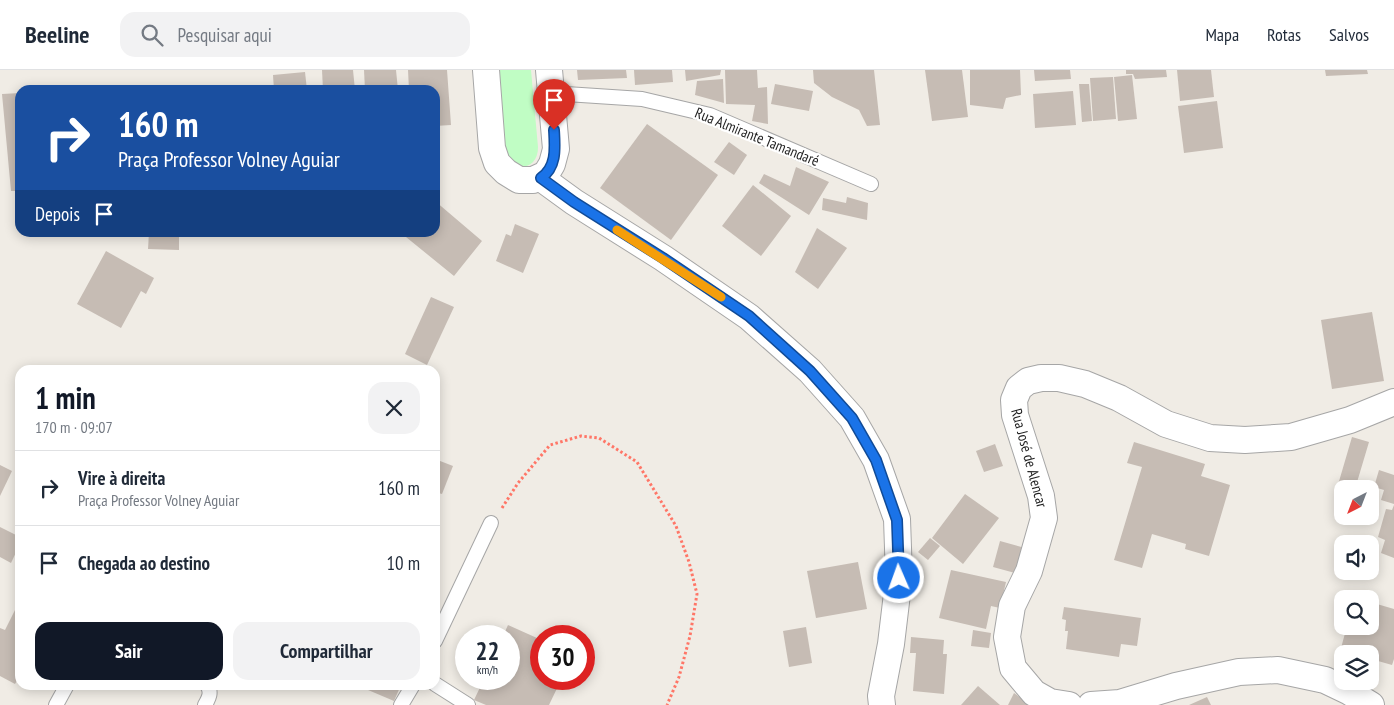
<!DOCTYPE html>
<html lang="pt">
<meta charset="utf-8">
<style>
:root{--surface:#fff;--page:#f2f2f3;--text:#1f2937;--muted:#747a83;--line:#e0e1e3;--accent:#111827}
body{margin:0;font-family:"PT Sans Narrow",sans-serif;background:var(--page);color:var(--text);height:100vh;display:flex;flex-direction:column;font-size:19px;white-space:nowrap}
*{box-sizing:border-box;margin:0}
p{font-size:16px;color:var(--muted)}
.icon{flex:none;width:28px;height:28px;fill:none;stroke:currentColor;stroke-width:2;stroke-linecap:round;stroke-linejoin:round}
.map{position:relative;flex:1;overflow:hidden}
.details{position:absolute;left:15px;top:295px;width:425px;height:325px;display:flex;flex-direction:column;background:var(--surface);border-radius:15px;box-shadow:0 2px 12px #0003}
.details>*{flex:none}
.banner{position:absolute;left:15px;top:15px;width:425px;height:152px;border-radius:15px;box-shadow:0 2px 12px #0003;background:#1a4fa0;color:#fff;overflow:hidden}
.needle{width:32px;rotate:222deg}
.buttons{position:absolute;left:1334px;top:410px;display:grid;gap:10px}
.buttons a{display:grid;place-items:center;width:45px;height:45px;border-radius:10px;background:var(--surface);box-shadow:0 2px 12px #0003;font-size:25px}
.speed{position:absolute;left:455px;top:555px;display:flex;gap:10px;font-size:25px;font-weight:700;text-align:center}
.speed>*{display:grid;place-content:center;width:65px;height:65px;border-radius:50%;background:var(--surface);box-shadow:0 2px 12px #0003;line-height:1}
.speed small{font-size:12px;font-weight:400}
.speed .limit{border:8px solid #d22;background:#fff;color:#111}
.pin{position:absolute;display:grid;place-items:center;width:42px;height:42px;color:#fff;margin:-51px -21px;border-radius:50% 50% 50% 0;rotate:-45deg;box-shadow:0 0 5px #0007}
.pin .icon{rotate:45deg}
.me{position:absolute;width:55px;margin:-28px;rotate:358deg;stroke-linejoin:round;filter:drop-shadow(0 0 4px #0008)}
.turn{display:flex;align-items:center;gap:18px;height:105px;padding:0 20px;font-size:22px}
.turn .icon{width:65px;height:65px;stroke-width:2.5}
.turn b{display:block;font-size:35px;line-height:42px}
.then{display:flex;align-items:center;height:48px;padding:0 20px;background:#0003;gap:10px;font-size:19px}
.round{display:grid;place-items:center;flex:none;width:52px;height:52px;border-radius:15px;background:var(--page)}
.overview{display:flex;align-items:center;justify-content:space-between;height:85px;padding:0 20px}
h1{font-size:30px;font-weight:700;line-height:38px;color:var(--accent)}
.primary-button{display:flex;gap:10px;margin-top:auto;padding:10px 20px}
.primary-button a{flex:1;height:58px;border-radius:15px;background:var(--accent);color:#fff;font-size:20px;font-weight:700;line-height:58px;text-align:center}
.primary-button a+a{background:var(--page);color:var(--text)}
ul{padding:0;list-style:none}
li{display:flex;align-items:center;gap:15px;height:75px;padding:0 20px;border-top:1px solid var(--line)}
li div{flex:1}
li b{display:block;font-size:19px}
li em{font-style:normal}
header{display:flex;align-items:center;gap:30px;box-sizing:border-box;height:70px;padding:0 25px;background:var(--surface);border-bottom:1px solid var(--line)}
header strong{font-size:24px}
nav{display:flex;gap:28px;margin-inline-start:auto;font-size:18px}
.search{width:350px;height:45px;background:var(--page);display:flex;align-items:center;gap:12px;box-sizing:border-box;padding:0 18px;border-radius:15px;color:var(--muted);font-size:19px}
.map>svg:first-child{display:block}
</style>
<header>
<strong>Beeline</strong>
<div class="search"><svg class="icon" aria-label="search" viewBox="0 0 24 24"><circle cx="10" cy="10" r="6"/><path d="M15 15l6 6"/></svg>Pesquisar aqui</div>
<nav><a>Mapa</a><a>Rotas</a><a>Salvos</a></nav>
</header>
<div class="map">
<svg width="1394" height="635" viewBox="0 0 1394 635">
<rect width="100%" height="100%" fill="#f0ece5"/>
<path fill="#c0fdc4" d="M498,0H531L538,77C538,91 530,98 517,97L505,85Z"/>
<g fill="#c6bcb4">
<path d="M322,0H353L355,20H323Z"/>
<path d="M364,0H396L398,20H365Z"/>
<path d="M408,0H447L451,55L435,56V20H409Z"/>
<path d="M577,0H626L627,8L578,10Z"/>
<path d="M634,0H672L673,12L635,15Z"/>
<path d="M685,0H721L720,5L686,11Z"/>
<path d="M725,0H757L758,18L767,17L768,54L752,51L755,35L726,34Z"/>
<path d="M813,0H874L880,55L867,56L859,40L832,27L814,13Z"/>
<path d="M925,0H962L968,47L932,51Z"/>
<path d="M970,0H1020L1021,25L1006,28L1003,39L970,35Z"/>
<path d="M1034,0H1070L1071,9L1035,11Z"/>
<path d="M1126,0H1166L1167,7L1135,9L1133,4H1126Z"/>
<path d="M1177,0H1211L1214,27L1180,31Z"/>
<path d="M1325,0H1367L1368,4L1326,6Z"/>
<path d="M305,2L307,20H274L273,5Z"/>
<path d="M1132,5L1137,49L1118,51L1114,7Z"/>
<path d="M1113,7L1116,49L1093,51L1090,8Z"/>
<path d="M723,9L724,33L695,25L697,11Z"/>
<path d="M775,14L813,21L809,41L771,34Z"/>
<path d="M1079,14H1089L1092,51L1082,52Z"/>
<path d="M85,15V20H56L55,17Z"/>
<path d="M252,15V20H218L217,18Z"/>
<path d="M1073,21L1076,55L1035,58L1033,24Z"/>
<path d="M20,23V121H11L2,24Z"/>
<path d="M1217,31L1223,78L1184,83L1178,36Z"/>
<path d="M647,54L718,105L671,170L600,118Z"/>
<path d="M729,72L747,85L734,105L714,92Z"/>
<path d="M435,84H438L440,102H435Z"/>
<path d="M796,97L829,112L809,145L759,113L764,104L790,116Z"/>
<path d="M753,115L791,146L761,186L722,156Z"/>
<path d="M847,127L868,133L867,150L822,140L823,128L846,133Z"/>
<path d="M435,131L482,171L454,206L406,167L410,162H435Z"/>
<path d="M515,154L539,164L523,203L496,191L506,164L511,166Z"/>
<path d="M817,158L847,178L818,219L795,202Z"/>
<path d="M149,162H179V180L148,179Z"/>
<path d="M106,181L154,208L146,224L141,221L121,258L77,234Z"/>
<path d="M431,227L454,237L427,295L405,284Z"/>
<path d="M1372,242L1384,311L1332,319L1321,250Z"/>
<path d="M1352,367L1369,372L1355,419H1342V427L1335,425Z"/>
<path d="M1134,372L1205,394L1201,406L1230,415L1209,486L1185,479L1186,474L1152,464L1142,498L1114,490L1142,397L1127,393Z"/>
<path d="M995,374L1003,396L984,402L976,381Z"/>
<path d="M435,389L453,396L442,424L435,422Z"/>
<path d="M0,395L12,401L0,426Z"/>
<path d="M1379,400L1394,405V434L1381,430L1384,420L1374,417Z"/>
<path d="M965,424L999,448L963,494L932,468Z"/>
<path d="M1394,435V488L1381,483L1385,470L1378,467L1386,439L1392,440Z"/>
<path d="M0,457L20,467V474L11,493L0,487Z"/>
<path d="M930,468L940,476L928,490L918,482Z"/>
<path d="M1000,471L1025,478L1020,494L1017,495L1015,503L993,497Z"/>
<path d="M858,492L867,539L816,548L807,501Z"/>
<path d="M951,500L1006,512L1000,538L991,536L986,559L939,548Z"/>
<path d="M20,530V605L15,614L0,606V558L5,560Z"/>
<path d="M1370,532L1394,539V589L1392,595L1378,591L1375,600L1370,598V584H1363L1341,578L1347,556H1370Z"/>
<path d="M1064,537L1141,548L1137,576L1121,574L1119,587L1066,579L1068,561H1065L1066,550L1062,549Z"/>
<path d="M508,555L537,568L531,580L541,584V609H557L561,610L549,635H486L474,630L484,609H509V566H503Z"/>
<path d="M806,557L812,593L789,597L783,561Z"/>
<path d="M973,560L991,563L989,578L971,576Z"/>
<path d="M911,567L944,570L943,584H947L944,624L913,621L916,583H910Z"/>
<path d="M362,615H401L394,631L361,617Z"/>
<path d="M978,616L1000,635H961Z"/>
<path d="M1014,623L1031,635H1008Z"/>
<path d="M1207,627L1211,635H1189Z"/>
</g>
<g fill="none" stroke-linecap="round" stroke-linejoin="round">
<g stroke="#a6a6a6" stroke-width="16">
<g id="lane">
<path d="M551,23L642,29L710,45L871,114"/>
<path d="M435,571L491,453"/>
<path d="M435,614L468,635"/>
<path d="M56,635L67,615"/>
<path d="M205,635C209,628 212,622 207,615"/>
<path d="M401,635L413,615"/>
</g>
</g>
<g stroke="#a6a6a6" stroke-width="28">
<g id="street">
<path d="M486,0L492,78L497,93L506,102L519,110H533L546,104L552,94L556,79L549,0"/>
<path d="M541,108L574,132L663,188L749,247L810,301L852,348L876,390L897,449L899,507L891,574L881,626L882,635"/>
<path d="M1069,635L1050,632L1034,623L1013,598L1007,567L1012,536L1029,501L1044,448L1041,426L1015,345L1014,330L1019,318L1028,311L1041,308H1059L1085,314L1119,328L1166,354L1210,368L1245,370L1291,367L1350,350L1394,332"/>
<path d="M1091,635L1120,633L1176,616L1239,602L1278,600L1325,610L1348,621L1371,635"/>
</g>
</g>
<path stroke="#ff7667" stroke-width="3" stroke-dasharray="2.5 2.5" stroke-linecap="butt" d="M502,438L518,413L550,375L581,366L599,368L637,392L676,456L689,492L697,524L690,566L679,607L667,635"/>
<use href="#lane" stroke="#fff" stroke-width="14"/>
<use href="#street" stroke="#fff" stroke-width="26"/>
</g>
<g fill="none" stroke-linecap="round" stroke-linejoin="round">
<g stroke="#114b97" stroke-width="12">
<path id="route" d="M554,60C555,78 557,97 541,108L574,132L663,188L749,246L810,301L852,348L876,390L897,450L899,508"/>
</g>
<use href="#route" stroke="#1a73e8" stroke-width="9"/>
<path stroke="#f59e0b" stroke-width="9" d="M617,160L721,227"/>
</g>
<g text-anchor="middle" stroke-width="4.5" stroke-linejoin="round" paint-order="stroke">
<g font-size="15" fill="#1f1f1f" stroke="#fff">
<text transform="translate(757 67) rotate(22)" y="5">Rua Almirante Tamandaré</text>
<text transform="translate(1029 388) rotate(75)" y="5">Rua José de Alencar</text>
</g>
</g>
</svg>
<div class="buttons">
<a><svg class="needle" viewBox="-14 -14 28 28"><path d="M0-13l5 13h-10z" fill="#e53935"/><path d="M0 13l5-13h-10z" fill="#747a83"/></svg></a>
<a><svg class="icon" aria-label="sound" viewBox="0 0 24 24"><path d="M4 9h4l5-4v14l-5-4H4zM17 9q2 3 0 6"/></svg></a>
<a><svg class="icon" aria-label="search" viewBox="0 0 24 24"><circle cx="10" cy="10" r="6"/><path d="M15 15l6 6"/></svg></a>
<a><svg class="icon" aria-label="layers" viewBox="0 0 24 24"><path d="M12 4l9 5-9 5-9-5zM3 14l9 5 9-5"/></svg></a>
</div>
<div class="speed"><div>22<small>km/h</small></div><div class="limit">30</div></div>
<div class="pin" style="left:554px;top:60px;background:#d93025"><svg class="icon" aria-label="arrive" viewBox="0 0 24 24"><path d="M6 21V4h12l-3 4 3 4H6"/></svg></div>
<svg class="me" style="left:899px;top:508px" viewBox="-20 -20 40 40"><circle r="17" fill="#1a73e8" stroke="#fff" stroke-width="3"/><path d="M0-11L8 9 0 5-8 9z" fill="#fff"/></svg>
<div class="banner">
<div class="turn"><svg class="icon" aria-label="right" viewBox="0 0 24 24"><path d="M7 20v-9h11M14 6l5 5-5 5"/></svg><div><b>160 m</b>Praça Professor Volney Aguiar</div></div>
<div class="then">Depois<svg class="icon" aria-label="arrive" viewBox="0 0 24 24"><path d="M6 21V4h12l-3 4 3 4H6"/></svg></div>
</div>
<section class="details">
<div class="overview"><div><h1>1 min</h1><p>170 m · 09:07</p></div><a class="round"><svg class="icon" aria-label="close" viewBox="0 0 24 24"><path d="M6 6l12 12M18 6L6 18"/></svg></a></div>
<ul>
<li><svg class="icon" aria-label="right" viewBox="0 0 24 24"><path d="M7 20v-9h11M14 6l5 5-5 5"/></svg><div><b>Vire à direita</b><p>Praça Professor Volney Aguiar</p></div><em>160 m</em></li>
<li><svg class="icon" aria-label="arrive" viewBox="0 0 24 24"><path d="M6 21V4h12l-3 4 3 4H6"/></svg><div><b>Chegada ao destino</b></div><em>10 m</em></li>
</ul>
<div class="primary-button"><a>Sair</a><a>Compartilhar</a></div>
</section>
</div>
